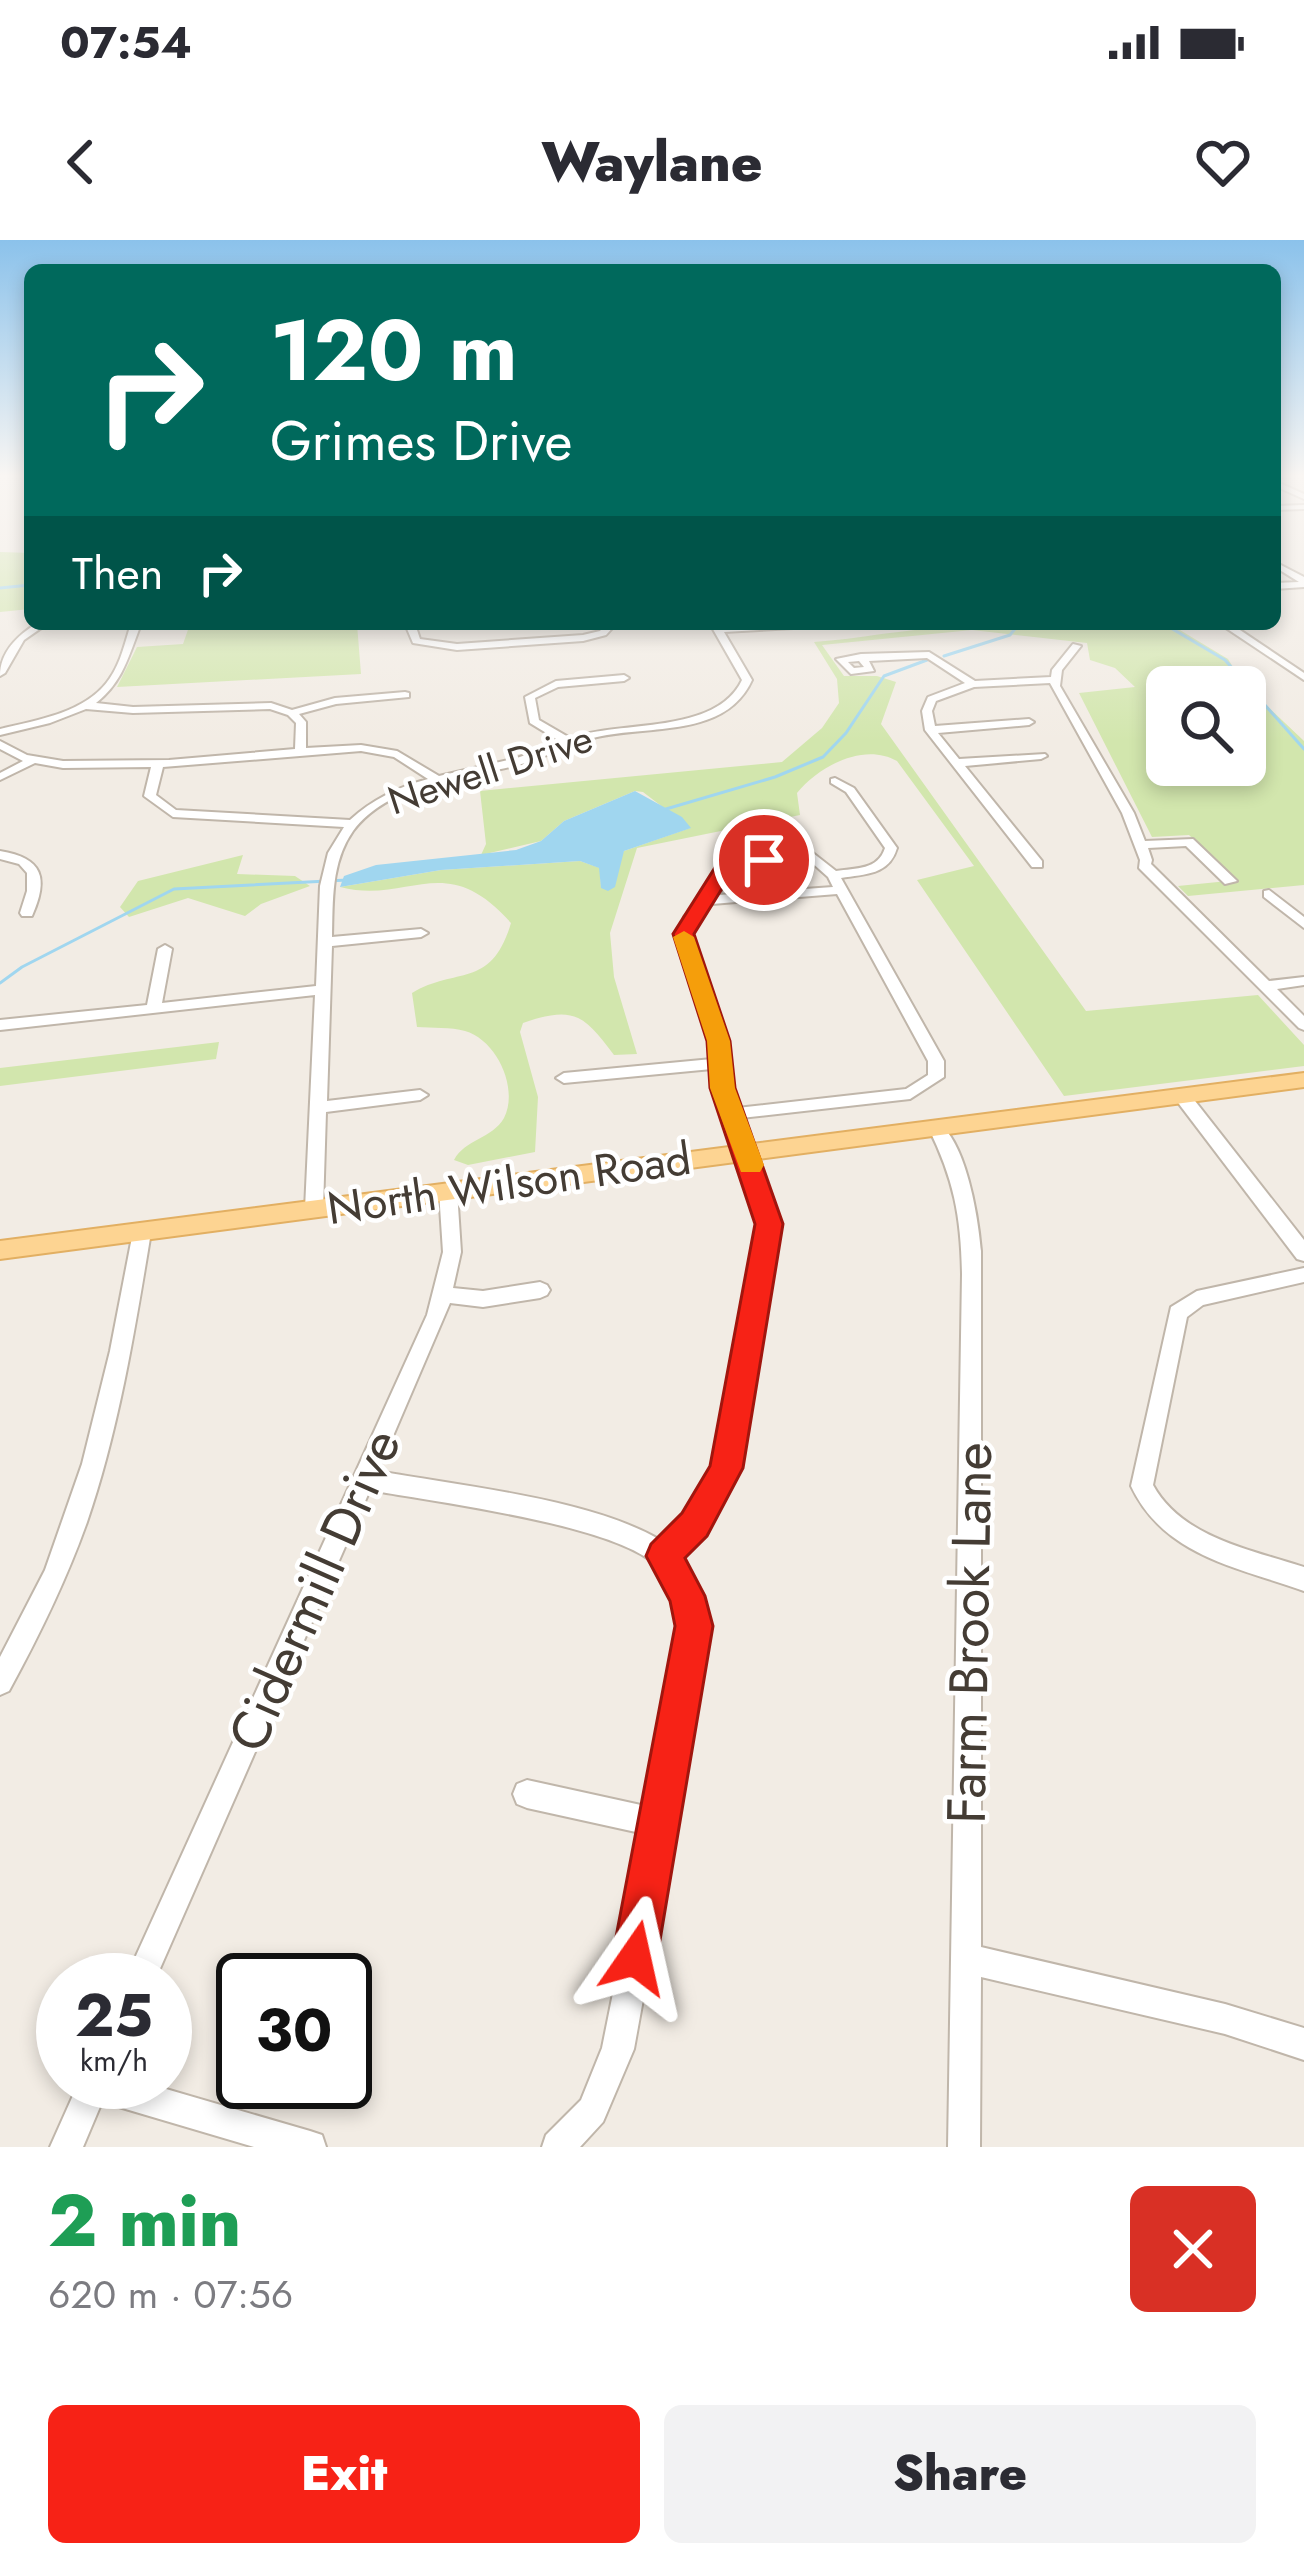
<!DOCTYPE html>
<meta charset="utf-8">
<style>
:root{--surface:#fff;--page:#f2f2f3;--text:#2b2b33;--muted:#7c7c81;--accent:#f72216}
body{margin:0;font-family:Jost,sans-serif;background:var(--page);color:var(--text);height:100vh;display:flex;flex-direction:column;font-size:45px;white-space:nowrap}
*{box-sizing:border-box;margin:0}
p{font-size:39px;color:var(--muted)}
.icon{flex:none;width:66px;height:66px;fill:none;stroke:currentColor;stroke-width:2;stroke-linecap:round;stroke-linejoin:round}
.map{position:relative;height:1907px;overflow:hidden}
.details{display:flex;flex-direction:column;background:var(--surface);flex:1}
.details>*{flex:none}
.banner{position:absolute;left:24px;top:24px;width:1257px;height:366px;border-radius:18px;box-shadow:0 6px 18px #0003;background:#00695c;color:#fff;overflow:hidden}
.fabs{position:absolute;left:1146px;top:426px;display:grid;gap:24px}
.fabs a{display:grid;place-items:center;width:120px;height:120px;border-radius:18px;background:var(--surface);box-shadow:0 6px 18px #0003;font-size:60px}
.speed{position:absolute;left:36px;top:1713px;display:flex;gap:24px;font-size:60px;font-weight:700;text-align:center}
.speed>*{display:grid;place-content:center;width:156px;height:156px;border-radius:50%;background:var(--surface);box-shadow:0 6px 18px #0003;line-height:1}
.speed small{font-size:30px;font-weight:400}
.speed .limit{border:6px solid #111;border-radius:18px;background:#fff;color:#111}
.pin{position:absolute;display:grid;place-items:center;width:102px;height:102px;color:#fff;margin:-51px;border:6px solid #fff;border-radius:50%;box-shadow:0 3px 12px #0007}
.me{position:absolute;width:132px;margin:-66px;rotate:11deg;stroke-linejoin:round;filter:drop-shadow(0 0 9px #0008)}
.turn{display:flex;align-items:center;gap:42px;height:252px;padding:0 48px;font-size:54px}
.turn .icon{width:156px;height:156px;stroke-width:2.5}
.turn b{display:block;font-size:84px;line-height:102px}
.then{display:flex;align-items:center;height:114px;padding:0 48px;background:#0003;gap:24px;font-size:45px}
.round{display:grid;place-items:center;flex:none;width:126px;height:126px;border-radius:18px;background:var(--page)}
.overview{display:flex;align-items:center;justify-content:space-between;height:204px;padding:0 48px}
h1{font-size:72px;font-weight:800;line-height:90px;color:#1e9e55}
.action{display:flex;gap:24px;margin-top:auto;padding:24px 48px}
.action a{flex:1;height:138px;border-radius:18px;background:var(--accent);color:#fff;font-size:48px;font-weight:800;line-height:138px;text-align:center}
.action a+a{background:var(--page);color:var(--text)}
.status{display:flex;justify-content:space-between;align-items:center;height:84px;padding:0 60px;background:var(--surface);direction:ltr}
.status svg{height:33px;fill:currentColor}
header{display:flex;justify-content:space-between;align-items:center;height:156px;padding:0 48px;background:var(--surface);font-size:54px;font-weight:800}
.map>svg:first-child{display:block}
</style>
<div class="status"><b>07:54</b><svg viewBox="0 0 49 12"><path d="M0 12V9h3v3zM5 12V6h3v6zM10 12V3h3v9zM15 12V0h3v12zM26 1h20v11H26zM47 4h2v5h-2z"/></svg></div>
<header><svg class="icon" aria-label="back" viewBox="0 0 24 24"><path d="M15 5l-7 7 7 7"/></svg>Waylane<svg class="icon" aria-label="heart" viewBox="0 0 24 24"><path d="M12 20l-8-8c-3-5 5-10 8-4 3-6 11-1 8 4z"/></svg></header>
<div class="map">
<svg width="1304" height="1907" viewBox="0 0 1304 1907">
<rect width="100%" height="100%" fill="#f2ece4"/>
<g fill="#d2e6ad" fill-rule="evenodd">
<path d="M0,312L30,313V369L0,372Z"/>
<path d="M190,384H357L361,434L117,447L137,407L183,404Z"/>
<path d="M959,384H1170L1228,419L1242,442L1304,501V645L1188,656L1178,646L1238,640L1189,595L1152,597L1079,453L1135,447L1115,428L1090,420L1087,403L972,390L822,405L844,436H877L896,442L881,484L1086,771L1258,755L1304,805V826L1064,856L917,640L974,626L897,521C864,502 819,526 797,553L800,575L637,608L610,693L614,737L637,814L614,815C584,775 574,765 523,783L520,792L538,857L535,912L468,925L454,920C465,899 492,899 504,878C519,849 497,800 465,791C451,787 432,788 417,787L412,753C457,726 491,750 511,683C445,608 410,665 340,647L441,630L580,621L600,628L601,648L624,611L690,588L643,552L635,551L564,581L541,601L481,615L486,604L480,551L782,522L822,488L839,463L837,439L814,402C865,399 917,385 967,389ZM1167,447H1245V525H1167Z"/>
<path d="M243,615L237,634L295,636L310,646L261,664L245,676L188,658L129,677L120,667L138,641Z"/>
<path d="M219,802L216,819L0,846V828Z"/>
</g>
<path fill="#a0d6ef" d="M635,551L682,577L691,588L624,611L615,647L608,651L601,648L599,628L580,621L441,630L340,647L344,636L376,625L516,610L541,601L564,581Z"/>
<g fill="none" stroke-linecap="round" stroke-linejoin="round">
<g stroke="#a0d6ef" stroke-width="3">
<path d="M0,348L30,345"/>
<path d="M1164,384L1225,420L1304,509"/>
<path d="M944,416L1010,395L1019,384"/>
<path d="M666,569L775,537L823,517L846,493L884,436L927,420"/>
<path d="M0,743L22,727L174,649L347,640"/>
</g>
<g stroke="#c0b6aa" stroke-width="4">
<g id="minor">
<path d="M1275,241L1304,254V259L1275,246Z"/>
<path d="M1304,265V269L1275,270V266Z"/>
<path d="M1275,322L1304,337V347L1275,349V343L1299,342L1275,327Z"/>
<path d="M36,384H47L24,400L5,433L0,436C0,412 17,396 36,384Z"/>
<path d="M131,384H141C129,415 123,442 96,463L133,467L271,463L292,470L335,458L405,452L409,453V457L336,464L299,474L306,482V508L361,505L397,511L439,536L517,518L561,502L530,483L525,457L556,441L624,435L629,438L624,441L558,447L535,458L539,480L570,498C621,480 716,495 742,440L710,384H720L721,387L816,384L811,387L724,392L752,440C726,498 650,485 597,497C574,502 552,514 529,522C472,539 392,539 353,591C331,622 333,661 332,697L421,689L428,693L421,697L332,706L327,861L420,850L428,855L420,860L326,872L323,969L314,976L305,969L315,755L0,790V780L147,765L158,709L165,705L172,709L162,763L316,746L320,646L328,613L344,587L173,577L144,556L151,527L63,528L35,523L0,540V533L23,521L0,509V501L27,515L63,521L169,520L295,509L296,483L288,475L270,469L133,473L86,469L50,483L0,495V489C38,480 88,472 110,438C121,422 125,402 131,384ZM361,511L394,517L428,539C398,547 373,559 350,580L176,570L156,555L163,527Z"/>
<path d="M405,384H415L420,399L457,404L583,395L600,391L606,384H616L606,395L583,401L457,410L413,403Z"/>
<path d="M1220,384H1231L1304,433V440Z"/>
<path d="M1073,404L1081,406L1062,430L1060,446L1134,573L1145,601L1193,599L1237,641L1225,644L1186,606L1148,608L1152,620L1151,624L1269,741L1304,737V745L1277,749L1304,776V790L1299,788L1139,628L1140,620L1122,573L1050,443L974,447L936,461L932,471L935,486L1029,479L1034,482L1029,485L938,493L959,519L1045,514L1047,516L1041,519L965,526L1042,621V627H1032L925,490L922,471L928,457L965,443L927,418L869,421L874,431L851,434L836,419L861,414L929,412L975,441L1051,437L1052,430ZM859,421L864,427L854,428L848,422Z"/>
<path d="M835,538L854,548L897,608C889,635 866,634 841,638L944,821V837L910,859L741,878L778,984L737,1229L703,1292L680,1316L700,1363L705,1418L634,1809L603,1882L580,1907H542L546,1895L581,1860L602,1808L645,1594L527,1568L517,1564L513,1554L517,1544L527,1540L650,1567C661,1510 686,1431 678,1375C676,1356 670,1338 656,1325C613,1284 434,1262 370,1250L155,1740H125L427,1075L443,1012L439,951L442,946H454L457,951L461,1012L453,1048L483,1051L540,1042L547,1045L550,1050L547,1055L540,1058L483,1067L450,1063L378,1231C461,1246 592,1259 662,1301L687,1276L715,1227L760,984L714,848L712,829L564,843L556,838L564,833L712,819L710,801L677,702L684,677L706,654L723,623L813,613L836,631C856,628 878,630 885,608L846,552L831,543V539ZM810,621L828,637L833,647L719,655L733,629ZM837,654L928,821V835L906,849L737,868L730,848L726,801L691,702L698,678L712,664Z"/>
<path d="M0,611C43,618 49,638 32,676H22L20,673L27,651V633L19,624L0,619Z"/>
<path d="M1269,650L1304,677V688L1264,657V651Z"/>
<path d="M1182,851L1188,852L1304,1000V1021L1297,1019L1176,860L1174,856Z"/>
<path d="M936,881C966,900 978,976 981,1011V1707L1225,1764L1304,1788V1820L1225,1794L981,1737L980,1907H948L962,1034C961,977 954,939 928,887Z"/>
<path d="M142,985L149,987L151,992C135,1089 119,1189 87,1282C66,1341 39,1396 9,1451L0,1455V1417L45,1330L82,1224L110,1111L133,992L135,987Z"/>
<path d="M1304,1028V1042L1203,1065L1187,1077L1153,1245C1182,1298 1252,1310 1304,1327V1351C1237,1327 1164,1316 1131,1246L1171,1067L1197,1051Z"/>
<path d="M79,1842H142L310,1891L322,1895L326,1907H254L102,1862L83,1907H50Z"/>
</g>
</g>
<g stroke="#e2af62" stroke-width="4">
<path id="major" d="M1304,833V847L0,1019V1001Z"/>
</g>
<use href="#minor" fill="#fff" fill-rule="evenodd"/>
<use href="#major" fill="#fdd492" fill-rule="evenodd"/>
</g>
<linearGradient id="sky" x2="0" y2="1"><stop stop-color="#8bc2eb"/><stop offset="0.47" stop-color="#f9f6f3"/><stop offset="1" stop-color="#f9f6f3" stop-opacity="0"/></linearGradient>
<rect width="1304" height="502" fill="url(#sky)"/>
<path fill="#f72216" stroke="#a1160e" stroke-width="3" d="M764,614L774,620L771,624L731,634L694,694L730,801L735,848L783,984L743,1228L707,1296L685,1318L705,1356L713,1386L657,1718L651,1734L635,1741L619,1734L612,1718L675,1386L670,1361L646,1316L651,1304L682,1273L710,1226L755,984L710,848L707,801L673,694L716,626L731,618Z"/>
<path fill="#f59e0b" d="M684,691L694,697L730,801L735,848L764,925L760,932H741L710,848L707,801L673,697Z"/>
<g text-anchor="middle" stroke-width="9" stroke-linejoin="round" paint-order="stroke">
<g font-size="39" fill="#443c34" stroke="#fff">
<text transform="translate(490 529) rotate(-18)" y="14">Newell Drive</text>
</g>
<g font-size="45" fill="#443c34" stroke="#fff">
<text transform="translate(509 943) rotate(-8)" y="16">North Wilson Road</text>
</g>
<g font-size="54" fill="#443c34" stroke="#fff">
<text transform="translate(314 1350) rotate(-66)" y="19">Cidermill Drive</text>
<text transform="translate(969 1393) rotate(-89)" y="19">Farm Brook Lane</text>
</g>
</g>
</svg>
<div class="fabs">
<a><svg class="icon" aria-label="search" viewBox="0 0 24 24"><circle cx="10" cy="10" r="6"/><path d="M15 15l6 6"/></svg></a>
</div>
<div class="speed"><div>25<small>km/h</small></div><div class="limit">30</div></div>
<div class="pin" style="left:764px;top:620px;background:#d93025"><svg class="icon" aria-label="arrive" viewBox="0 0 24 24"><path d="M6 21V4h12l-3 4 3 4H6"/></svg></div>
<svg class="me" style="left:635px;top:1718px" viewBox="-20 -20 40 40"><path d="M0-17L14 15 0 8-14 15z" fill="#f72216" stroke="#fff" stroke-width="4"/></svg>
<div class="banner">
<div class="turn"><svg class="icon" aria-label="right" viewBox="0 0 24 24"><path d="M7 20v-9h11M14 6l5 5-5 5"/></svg><div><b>120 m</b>Grimes Drive</div></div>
<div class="then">Then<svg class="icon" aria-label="right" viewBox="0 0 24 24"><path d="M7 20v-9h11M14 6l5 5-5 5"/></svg></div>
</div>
</div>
<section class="details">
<div class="overview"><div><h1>2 min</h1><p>620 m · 07:56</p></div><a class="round" style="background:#d93025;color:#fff"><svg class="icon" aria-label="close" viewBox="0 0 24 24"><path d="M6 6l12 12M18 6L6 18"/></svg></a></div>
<div class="action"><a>Exit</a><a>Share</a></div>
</section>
